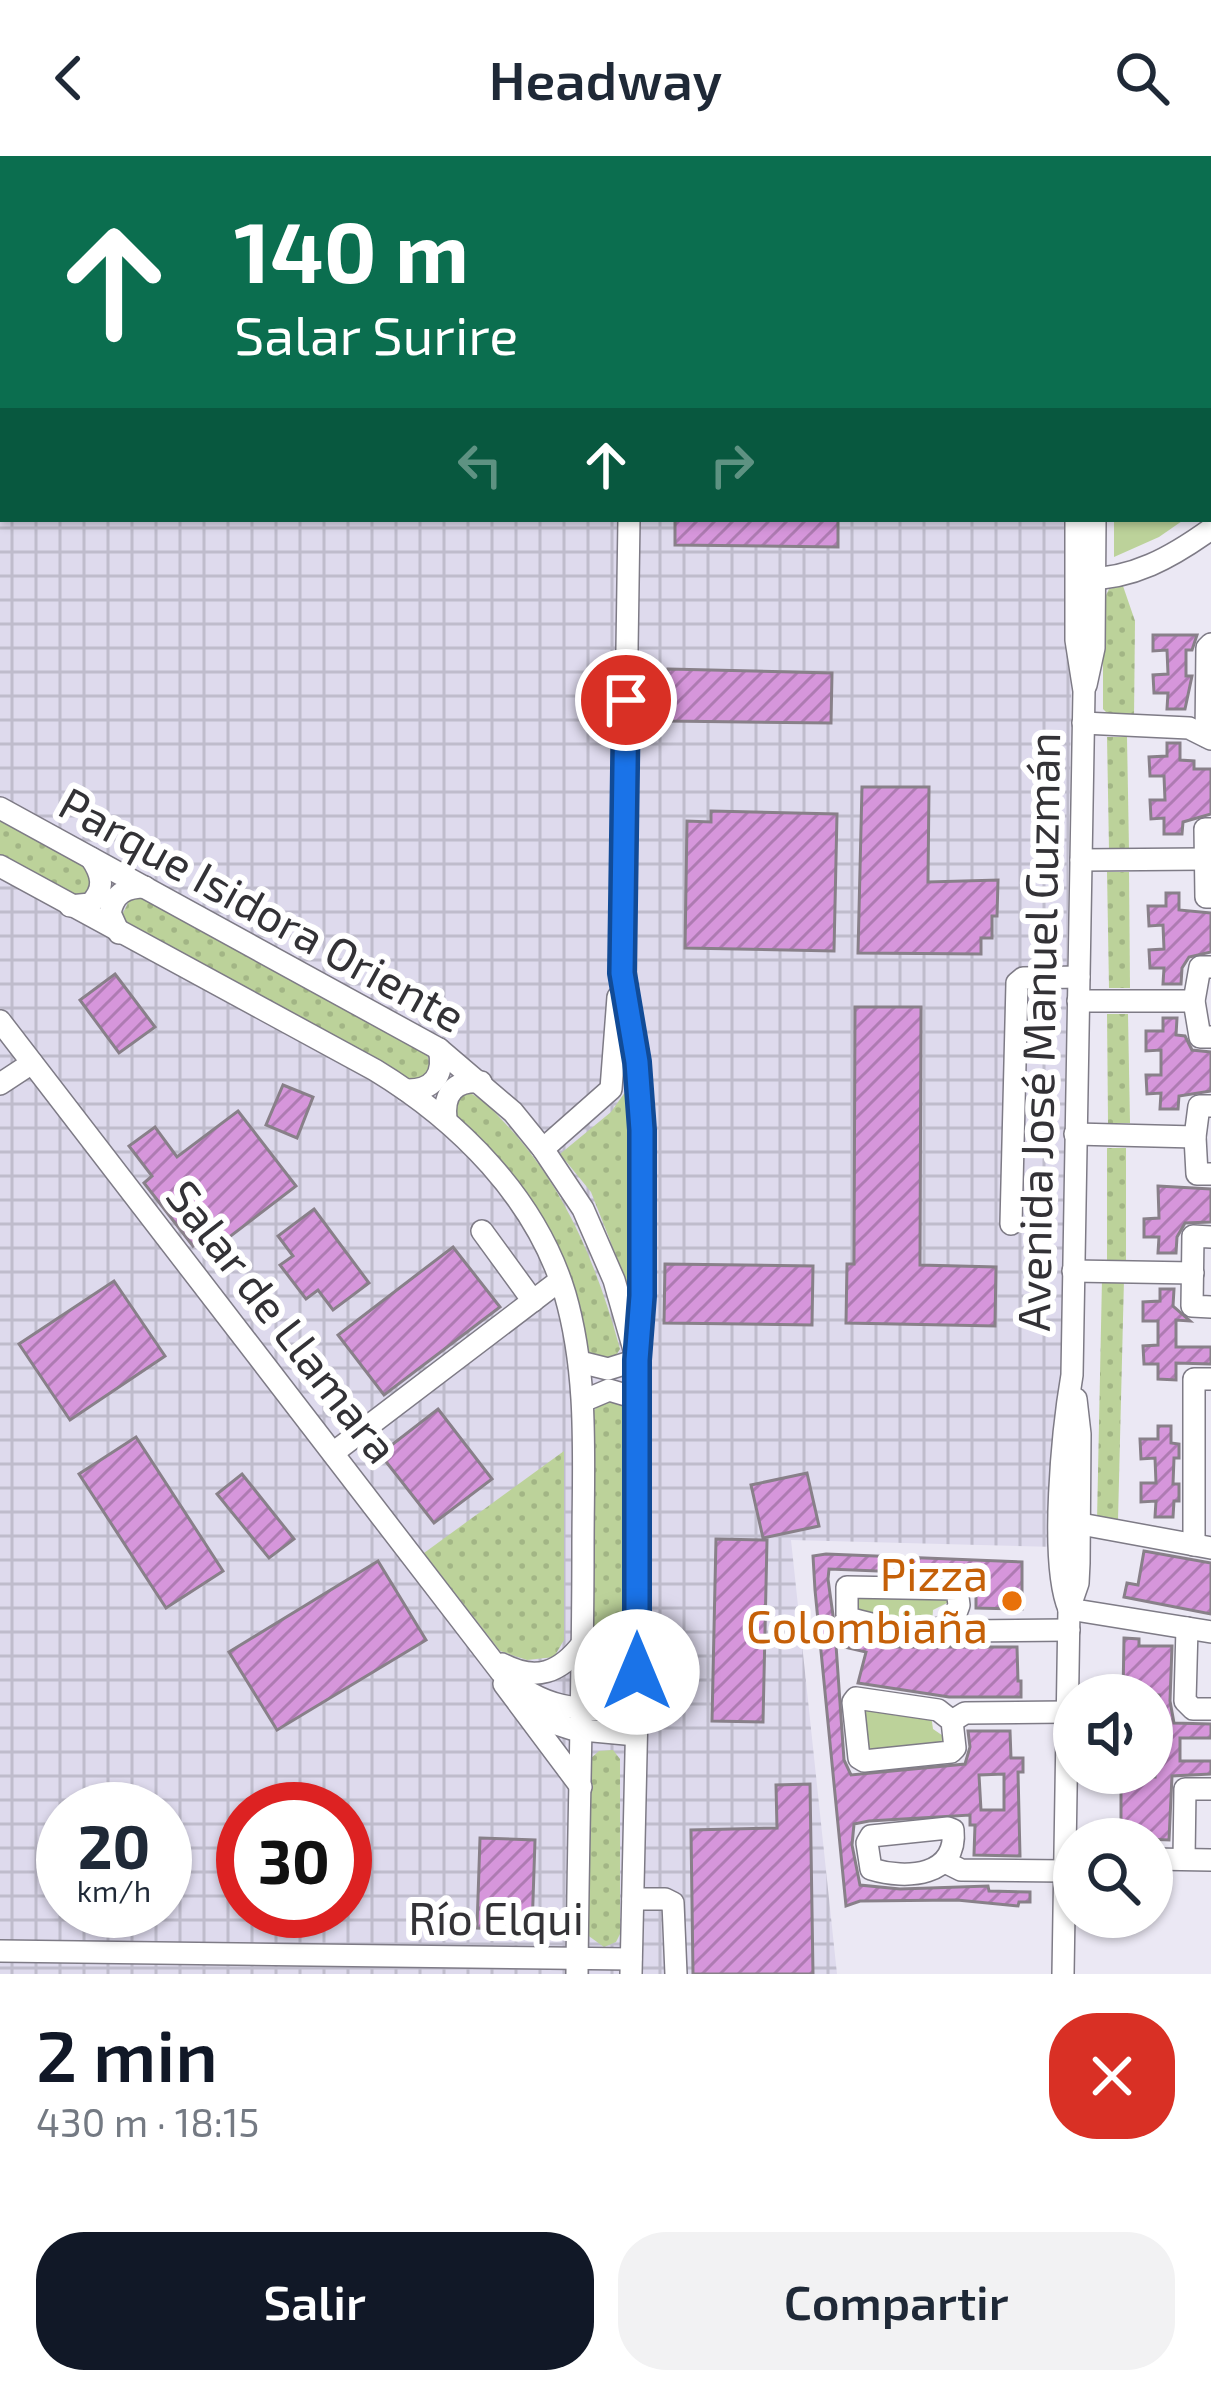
<!DOCTYPE html>
<html lang="es">
<meta charset="utf-8">
<style>
:root{--surface:#fff;--page:#f2f2f3;--text:#1f2937;--muted:#747a83;--accent:#111827}
body{margin:0;font-family:"Exo 2",sans-serif;background:var(--page);color:var(--text);height:100vh;display:flex;flex-direction:column;font-size:45px;white-space:nowrap}
*{box-sizing:border-box;margin:0}
p{font-size:39px;color:var(--muted)}
.icon{flex:none;width:66px;height:66px;fill:none;stroke:currentColor;stroke-width:2;stroke-linecap:round;stroke-linejoin:round}
.map{position:relative;height:1818px;overflow:hidden}
.drawer{display:flex;flex-direction:column;background:var(--surface);flex:1}
.drawer>*{flex:none}
.guide{position:absolute;left:0px;top:0px;width:1212px;height:366px;box-shadow:0 3px 9px #0004;background:#0b6e4f;color:#fff;overflow:hidden}
.controls{position:absolute;left:1053px;top:1518px;display:grid;gap:24px}
.controls a{display:grid;place-items:center;width:120px;height:120px;border-radius:50%;background:var(--surface);box-shadow:0 3px 9px #0004;font-size:60px}
.speed{position:absolute;left:36px;top:1626px;display:flex;gap:24px;font-size:60px;font-weight:700;text-align:center}
.speed>*{display:grid;place-content:center;width:156px;height:156px;border-radius:50%;background:var(--surface);box-shadow:0 3px 9px #0004;line-height:1}
.speed small{font-size:30px;font-weight:400}
.speed .limit{border:18px solid #d22;background:#fff;color:#111}
.pin{position:absolute;display:grid;place-items:center;width:102px;height:102px;color:#fff;margin:-51px;border:6px solid #fff;border-radius:50%;box-shadow:0 3px 12px #0007}
.me{position:absolute;width:132px;margin:-66px;rotate:0deg;stroke-linejoin:round;filter:drop-shadow(0 0 9px #0008)}
.turn{display:flex;align-items:center;gap:42px;height:252px;padding:0 36px;font-size:54px}
.turn .icon{width:156px;height:156px;stroke-width:2.5}
.turn b{display:block;font-size:84px;line-height:102px}
.lanes{display:flex;align-items:center;height:114px;padding:0 36px;background:#0003;justify-content:center;gap:60px;direction:ltr}
.lanes .off{opacity:.35}
.round{display:grid;place-items:center;flex:none;width:126px;height:126px;border-radius:48px;background:var(--page)}
.headline{display:flex;align-items:center;justify-content:space-between;height:204px;padding:0 36px}
h1{font-size:72px;font-weight:600;line-height:90px;color:var(--accent)}
.button{display:flex;gap:24px;margin-top:auto;padding:24px 36px}
.button a{flex:1;height:138px;border-radius:48px;background:var(--accent);color:#fff;font-size:48px;font-weight:600;line-height:138px;text-align:center}
.button a+a{background:var(--page);color:var(--text)}
header{display:flex;justify-content:space-between;align-items:center;height:156px;padding:0 36px;background:var(--surface);font-size:54px;font-weight:600}
.map>svg:first-child{display:block}
</style>
<header><svg class="icon" aria-label="back" viewBox="0 0 24 24"><path d="M15 5l-7 7 7 7"/></svg>Headway<svg class="icon" aria-label="search" viewBox="0 0 24 24"><circle cx="10" cy="10" r="6"/><path d="M15 15l6 6"/></svg></header>
<div class="map">
<svg width="1211" height="1818" viewBox="0 0 1211 1818">
<defs>
<pattern id="industrial-grid" width="8" height="8" patternUnits="userSpaceOnUse" patternTransform="scale(3)"><rect width="8" height="8" fill="#dedaed"/><path d="M0 4h8M4 0v8" fill="none" stroke="#bfbccc"/></pattern>
<pattern id="grass-dots" width="8" height="8" patternUnits="userSpaceOnUse" patternTransform="scale(3)"><rect width="8" height="8" fill="#bcd29a"/><path d="M2 2h.1M6 6h.1" fill="none" stroke="#a2b585" stroke-width="1.8" stroke-linecap="round"/></pattern>
<pattern id="building-hatch" width="6" height="6" patternUnits="userSpaceOnUse" patternTransform="scale(3)"><rect width="6" height="6" fill="#d696db"/><path d="M-1 1l2-2M0 6l6-6M5 7l2-2" fill="none" stroke="#ae7bb2"/></pattern>
</defs>
<rect width="100%" height="100%" fill="#ebe8f4"/>
<path fill="url(#industrial-grid)" fill-rule="evenodd" d="M0,240L3,363H1074L1058,1391L791,1384L837,1818H0ZM63,1653H165V1755H63ZM243,1653H345V1755H243Z"/>
<g fill="url(#grass-dots)">
<path d="M1123,430L1135,465L1134,561H1111L1103,553V445L1109,433Z"/>
<path d="M1107,581H1127L1129,693H1109Z"/>
<path d="M0,665L86,712L91,733L71,745L0,706Z"/>
<path d="M1107,716H1129L1130,832H1109Z"/>
<path d="M130,743H143L426,897L431,910L428,921L404,927L127,776L121,761Z"/>
<path d="M1107,858H1128L1130,967H1108Z"/>
<path d="M628,932L630,1135L591,1036L560,998L611,956Z"/>
<path d="M466,935C487,945 498,960 514,977C569,1040 598,1113 620,1193L613,1204L587,1202L565,1121L457,964L454,946Z"/>
<rect x="1107" y="992" width="19" height="113"/>
<path d="M1102,1123H1124L1118,1364H1097Z"/>
<path d="M605,1244L624,1250L627,1261L622,1539L618,1543L595,1542L591,1534L590,1258Z"/>
<path d="M564,1295V1484L554,1501L527,1504L500,1495L424,1397Z"/>
<path d="M613,1594L620,1603V1778L616,1786L604,1791L586,1778L590,1603L599,1595Z"/>
</g>
<g fill="#bcd29a">
<path d="M1114,363H1185L1159,381L1114,401Z"/>
<path d="M858,1435L950,1440L951,1445L933,1454L932,1469L857,1457L854,1452Z"/>
<path d="M868,1552L898,1560L931,1559L933,1573L952,1586L872,1598L864,1588L861,1553Z"/>
</g>
<g fill="url(#building-hatch)" stroke="#888089" stroke-width="3" fill-rule="evenodd">
<path d="M675,363H838V391L675,389Z"/>
<path d="M1153,479H1197L1192,494H1186V520H1192L1185,553H1167L1168,537H1154L1153,519L1168,518L1167,494L1153,495Z"/>
<path d="M668,513L832,517L831,567L668,565Z"/>
<path d="M1167,587H1180V604L1194,605V613H1211V658L1183,666L1182,678H1164V662L1151,663L1150,644H1165L1164,620H1150L1149,601L1167,600Z"/>
<path d="M862,631H929L928,726L998,724L997,760H992V782H981V798L858,797Z"/>
<path d="M711,655L837,658L834,795L685,792L687,665L711,666Z"/>
<path d="M1166,737H1179V754L1211,757V796L1189,801L1182,812L1181,828H1163L1164,812H1150L1149,794L1164,793L1163,769L1149,770L1148,750H1166Z"/>
<path d="M115,818L155,871L119,897L80,844Z"/>
<path d="M855,851H921L920,1109L996,1111L995,1170L846,1167L847,1108H854Z"/>
<path d="M1163,862H1177L1176,879L1185,880L1192,894L1211,896V935L1179,940L1178,953H1160L1161,937L1147,938L1146,919H1161V894L1146,895V875H1163Z"/>
<path d="M283,929L313,941L297,982L266,969Z"/>
<path d="M238,955L296,1030L215,1092L205,1080L193,1090L144,1027L152,1020L129,990L155,971L177,1001Z"/>
<path d="M1158,1030L1211,1033V1066L1185,1067L1177,1081L1176,1097H1158L1159,1081H1144V1063L1159,1062Z"/>
<path d="M314,1053L369,1127L333,1154L318,1134L306,1143L280,1109L293,1100L278,1080Z"/>
<path d="M453,1091L500,1151L384,1239L338,1179Z"/>
<path d="M665,1108L813,1110L812,1169L664,1167Z"/>
<path d="M114,1125L165,1200L70,1264L19,1188Z"/>
<path d="M1160,1133H1174L1173,1150L1190,1165L1176,1164V1191H1211V1208L1176,1207V1224L1158,1223V1208H1144L1143,1190L1158,1189V1165H1143V1146L1160,1145Z"/>
<path d="M438,1253L492,1323L434,1367L380,1298Z"/>
<path d="M1158,1270H1171V1287L1179,1288V1302H1174L1173,1328H1179V1345H1174L1173,1361H1155L1156,1345L1141,1346V1327H1156L1155,1302L1141,1303L1140,1283H1158Z"/>
<path d="M136,1281L223,1415L166,1452L79,1318Z"/>
<path d="M807,1317L819,1370L763,1382L751,1329Z"/>
<path d="M242,1318L294,1383L269,1402L217,1338Z"/>
<path d="M716,1383L767,1384L763,1566L712,1565Z"/>
<path d="M1144,1395L1211,1407V1458L1124,1441L1127,1427L1138,1429Z"/>
<path d="M826,1398L1022,1406V1453L976,1452V1419L829,1413L828,1423L835,1474L897,1488L896,1491H1017L1018,1525H1021V1541H949L858,1527L866,1496L836,1489L844,1604L851,1619L965,1608L970,1591L968,1575H1010L1011,1602H1023V1616H1018L1020,1700L974,1699L975,1669H970V1659L869,1665L854,1668L852,1689L860,1729L900,1733L988,1730L989,1735L1030,1736V1746H1019L1018,1750L957,1744L860,1745L846,1750L815,1434L813,1400ZM1004,1618V1654H981L979,1619Z"/>
<path d="M378,1405L426,1484L277,1574L229,1496Z"/>
<path d="M1124,1482L1139,1483V1490H1172L1170,1545L1174,1567L1211,1568V1582H1180V1605H1211V1618L1172,1620L1169,1684L1121,1682V1621H1155V1567H1159V1539H1123Z"/>
<path d="M810,1628L813,1818H693L691,1674L777,1672L776,1629Z"/>
<path d="M480,1682L535,1684L532,1774L477,1772Z"/>
</g>
<g fill="none" stroke-linecap="round" stroke-linejoin="round">
<g stroke="#7e7b86" stroke-width="24">
<g id="minor">
<path d="M635,3V0"/>
<path d="M745,3V0"/>
<path d="M1090,3V0"/>
<path d="M0,69H3"/>
<path d="M0,148L3,149"/>
<path d="M0,257L3,258"/>
<path d="M1082,423C1132,424 1172,401 1211,373"/>
<path d="M1086,529L1094,492L1095,363"/>
<path d="M1083,567L1189,572L1211,583"/>
<path d="M1206,580L1207,492L1211,488"/>
<path d="M0,652L439,893L513,956L543,993L583,1053L614,1124L637,1204V1554L631,1818"/>
<path d="M1211,673H1205L1206,741H1211"/>
<path d="M1081,704L1204,703"/>
<path d="M0,710L375,914C459,965 536,1042 565,1138C589,1221 583,1306 583,1391C583,1533 578,1676 577,1818"/>
<path d="M70,750L90,748C106,733 102,718 91,702"/>
<path d="M119,777L110,757C114,737 126,731 145,731"/>
<path d="M1211,811H1200L1194,845L1200,881H1211"/>
<path d="M1078,845H1194"/>
<path d="M0,865L501,1516C546,1556 580,1554 637,1554"/>
<path d="M0,928L32,907"/>
<path d="M406,934C433,935 445,919 439,893"/>
<path d="M1211,950H1199L1195,981L1197,1018H1211"/>
<path d="M446,963C443,937 455,924 481,926"/>
<path d="M1075,978L1195,981"/>
<path d="M543,993L611,933L618,841"/>
<path d="M1011,1068L1017,827L1023,822L1079,821"/>
<path d="M482,1075L533,1145"/>
<path d="M1211,1081L1193,1080L1192,1150L1211,1151"/>
<path d="M1073,1115L1193,1117"/>
<path d="M580,1206L608,1213L637,1204L641,1170L642,959L622,817L629,363"/>
<path d="M583,1245L609,1234L636,1242"/>
<path d="M333,1297L559,1125"/>
<path d="M1070,1366L1211,1392"/>
<path d="M1194,1389V1223H1211"/>
<path d="M1069,1453C1049,1406 1063,1271 1072,1219L1084,535L1076,484V363"/>
<path d="M1069,1453L1211,1476"/>
<path d="M952,1468L959,1449L957,1433L847,1431V1459L851,1463C886,1471 918,1482 952,1468L965,1475L1069,1474"/>
<path d="M1187,1472L1185,1545L1193,1553H1211"/>
<path d="M502,1508C536,1526 560,1517 583,1487"/>
<path d="M504,1528L581,1631"/>
<path d="M856,1542L938,1554L952,1565L955,1592L951,1596L864,1605L859,1602L853,1546Z"/>
<path d="M529,1559L572,1573L636,1579"/>
<path d="M952,1565L965,1557L1067,1556"/>
<path d="M948,1672L953,1674C958,1720 907,1724 871,1713L867,1687L871,1680Z"/>
<path d="M1152,1703L1211,1704"/>
<path d="M1184,1703L1185,1633H1211"/>
<path d="M947,1707L961,1714L1065,1715"/>
<path d="M633,1743H665L673,1747L676,1818"/>
<path d="M0,1795L631,1803"/>
<path d="M1063,1818L1069,1453L1078,1427L1079,1407L1080,1278L1076,1243"/>
</g>
</g>
<use href="#minor" stroke="#fff" stroke-width="21"/>
</g>
<g fill="none" stroke-linecap="round" stroke-linejoin="round">
<g stroke="#114b97" stroke-width="30">
<path id="route" d="M626,544L622,817L637,906L642,974V1140L637,1204V1516"/>
</g>
<use href="#route" stroke="#1a73e8" stroke-width="21"/>
</g>
<circle fill="#e8710a" stroke="#fff" stroke-width="4.5" cx="1012" cy="1445" r="12"/>
<g text-anchor="middle" stroke-width="12" stroke-linejoin="round" paint-order="stroke">
<g font-size="45" fill="#333236" stroke="#fff">
<text transform="translate(262 754) rotate(29)" y="16">Parque Isidora Oriente</text>
<text transform="translate(1039 876) rotate(-89)" y="16">Avenida José Manuel Guzmán</text>
<text transform="translate(282 1166) rotate(52)" y="16">Salar de Llamara</text>
<text x="496" y="1779">Río Elqui</text>
</g>
<g font-size="45" fill="#c56008" stroke="#fff" text-anchor="end">
<text x="988" y="1435">Pizza<tspan x="988" dy="52">Colombiaña</tspan></text>
</g>
</g>
</svg>
<div class="controls">
<a><svg class="icon" aria-label="sound" viewBox="0 0 24 24"><path d="M4 9h4l5-4v14l-5-4H4zM17 9q2 3 0 6"/></svg></a>
<a><svg class="icon" aria-label="search" viewBox="0 0 24 24"><circle cx="10" cy="10" r="6"/><path d="M15 15l6 6"/></svg></a>
</div>
<div class="speed"><div>20<small>km/h</small></div><div class="limit">30</div></div>
<div class="pin" style="left:626px;top:544px;background:#d93025"><svg class="icon" aria-label="arrive" viewBox="0 0 24 24"><path d="M6 21V4h12l-3 4 3 4H6"/></svg></div>
<svg class="me" style="left:637px;top:1516px" viewBox="-20 -20 40 40"><circle r="19" fill="#fff"/><path d="M0-13L10 11 0 6-10 11z" fill="#1a73e8"/></svg>
<div class="guide">
<div class="turn"><svg class="icon" aria-label="ahead" viewBox="0 0 24 24"><path d="M12 20V5M6 11l6-6 6 6"/></svg><div><b>140 m</b>Salar Surire</div></div>
<div class="lanes"><svg class="icon off" aria-label="left" viewBox="0 0 24 24"><path d="M17 20v-9H6M10 6l-5 5 5 5"/></svg><svg class="icon" aria-label="ahead" viewBox="0 0 24 24"><path d="M12 20V5M6 11l6-6 6 6"/></svg><svg class="icon off" aria-label="right" viewBox="0 0 24 24"><path d="M7 20v-9h11M14 6l5 5-5 5"/></svg></div>
</div>
</div>
<section class="drawer">
<div class="headline"><div><h1>2 min</h1><p>430 m · 18:15</p></div><a class="round" style="background:#d93025;color:#fff"><svg class="icon" aria-label="close" viewBox="0 0 24 24"><path d="M6 6l12 12M18 6L6 18"/></svg></a></div>
<div class="button"><a>Salir</a><a>Compartir</a></div>
</section>
